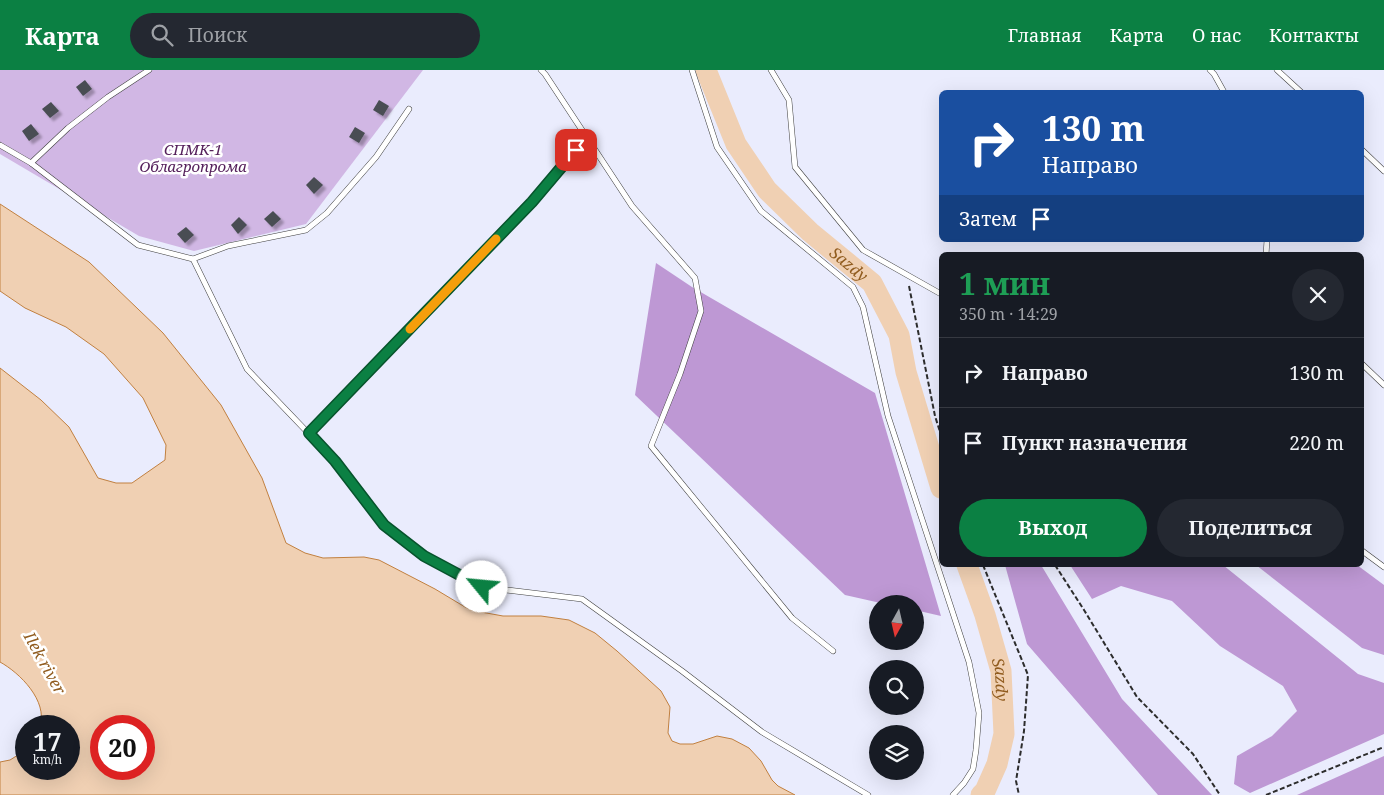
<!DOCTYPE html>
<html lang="ru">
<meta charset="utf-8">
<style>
:root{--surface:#171b24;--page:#242831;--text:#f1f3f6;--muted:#9ea1a6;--line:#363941;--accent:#0b8043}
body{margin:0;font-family:"Noto Serif",serif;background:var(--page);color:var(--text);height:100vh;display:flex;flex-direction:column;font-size:19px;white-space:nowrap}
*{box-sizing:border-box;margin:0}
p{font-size:16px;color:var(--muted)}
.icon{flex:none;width:28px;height:28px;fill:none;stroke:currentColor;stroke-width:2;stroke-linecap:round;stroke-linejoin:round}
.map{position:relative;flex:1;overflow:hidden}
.panel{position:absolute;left:939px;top:182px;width:425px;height:315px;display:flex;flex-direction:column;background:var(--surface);border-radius:8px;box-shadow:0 5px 20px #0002}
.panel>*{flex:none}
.top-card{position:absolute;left:939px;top:20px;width:425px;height:152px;border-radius:8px;box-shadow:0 5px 20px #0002;background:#1a4fa0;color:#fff;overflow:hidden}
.needle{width:32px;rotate:188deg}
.fabs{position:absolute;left:869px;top:525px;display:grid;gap:10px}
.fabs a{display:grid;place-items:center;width:55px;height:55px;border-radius:50%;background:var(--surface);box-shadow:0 5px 20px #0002;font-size:25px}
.speed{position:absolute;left:15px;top:645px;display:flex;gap:10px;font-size:25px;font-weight:700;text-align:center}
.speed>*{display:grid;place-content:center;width:65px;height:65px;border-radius:50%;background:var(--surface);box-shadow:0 5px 20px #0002;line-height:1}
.speed small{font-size:12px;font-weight:400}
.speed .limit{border:8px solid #d22;background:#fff;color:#111}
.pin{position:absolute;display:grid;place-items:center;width:42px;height:42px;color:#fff;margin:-21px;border-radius:10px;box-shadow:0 2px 8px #0006}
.me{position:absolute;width:55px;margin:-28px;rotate:298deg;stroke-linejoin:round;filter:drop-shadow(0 0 4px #0008)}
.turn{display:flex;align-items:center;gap:18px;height:105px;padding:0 20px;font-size:22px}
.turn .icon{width:65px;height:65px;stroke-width:2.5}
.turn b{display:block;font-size:35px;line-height:42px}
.then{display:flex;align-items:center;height:48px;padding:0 20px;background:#0003;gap:10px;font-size:19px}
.round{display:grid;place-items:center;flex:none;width:52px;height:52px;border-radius:26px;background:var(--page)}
.overview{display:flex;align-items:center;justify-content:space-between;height:85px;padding:0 20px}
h1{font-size:30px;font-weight:700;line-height:38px;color:#1e9e55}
.cta{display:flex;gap:10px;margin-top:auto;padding:10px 20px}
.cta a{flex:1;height:58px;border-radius:30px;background:var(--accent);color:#fff;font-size:20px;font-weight:700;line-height:58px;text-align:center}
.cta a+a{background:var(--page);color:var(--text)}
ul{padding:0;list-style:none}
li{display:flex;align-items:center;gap:15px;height:70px;padding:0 20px;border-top:1px solid var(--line)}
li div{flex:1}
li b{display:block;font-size:19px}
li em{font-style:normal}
header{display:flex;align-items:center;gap:30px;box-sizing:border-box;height:70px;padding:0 25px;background:var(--accent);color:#fff}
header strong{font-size:24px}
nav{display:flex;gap:28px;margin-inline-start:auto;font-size:18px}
.search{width:350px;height:45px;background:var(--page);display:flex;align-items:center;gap:12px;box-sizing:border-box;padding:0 18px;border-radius:28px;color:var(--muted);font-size:19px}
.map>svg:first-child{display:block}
</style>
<header>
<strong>Карта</strong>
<div class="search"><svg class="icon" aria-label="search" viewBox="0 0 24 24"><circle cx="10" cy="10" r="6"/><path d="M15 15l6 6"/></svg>Поиск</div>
<nav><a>Главная</a><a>Карта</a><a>О нас</a><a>Контакты</a></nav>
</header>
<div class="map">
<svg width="1384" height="725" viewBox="0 0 1384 725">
<defs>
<filter id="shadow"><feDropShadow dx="3.5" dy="3.5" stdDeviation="1" flood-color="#0004"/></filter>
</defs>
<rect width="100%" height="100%" fill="#eaecfd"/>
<path fill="#d1b7e4" d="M0,0H423L306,154L194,181L139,166L0,84Z"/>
<g fill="#be98d4">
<path d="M656,193L692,217L875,323L941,546L915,540V534H885L845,525L635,325Z"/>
<path d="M1005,495H1041L1122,629L1212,725H1158L1027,574Z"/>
<path d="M1070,495H1223L1358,604L1384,613V664L1250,723L1234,714L1237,686L1272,666L1297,641L1283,616L1220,576L1172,531L1121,516L1092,529Z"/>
<path d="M1256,495H1357L1384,515V585L1362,578Z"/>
<path d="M1384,686V725H1297Z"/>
</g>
<path fill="#f0d0b3" stroke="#c18040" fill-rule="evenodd" d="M0,134L89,192L163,263L221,335L262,408L286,473L305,483L323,488L364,487L379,490L435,519L470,540L503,546H541L569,550L595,563L617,581L661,621L670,637L668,663L672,671L680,674H693L717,666L732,669L749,678L761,691L772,710L778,716L795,725H0V692L10,690L26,680V699H69V656H40C48,631 20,603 0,592V298L41,330L69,357L98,408L116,413H132L165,390L166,375L143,328L104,284L66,257L25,238L0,221ZM101,656H144V699H101Z"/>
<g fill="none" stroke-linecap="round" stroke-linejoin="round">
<g stroke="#f0d0b3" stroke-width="21">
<path id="s1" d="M706,0L736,74L767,120L810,162L872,213L899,265L906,302L941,418"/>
<path id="s2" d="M967,495L985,545L1001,601L1004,664L997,694L985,721L981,725"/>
</g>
</g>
<g fill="#484d52" filter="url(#shadow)">
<path d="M85,10L92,19L83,26L76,17Z"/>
<path d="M379,30L389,36L383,46L373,40Z"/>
<path d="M51,32L59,41L50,48L42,39Z"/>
<path d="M31,54L39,64L29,71L22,61Z"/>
<path d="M355,57L365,63L359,73L349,67Z"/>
<path d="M314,107L323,115L314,124L306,115Z"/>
<path d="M273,141L281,149L272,157L264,149Z"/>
<path d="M239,147L247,155L238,164L231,155Z"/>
<path d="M186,157L194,165L185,173L177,164Z"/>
</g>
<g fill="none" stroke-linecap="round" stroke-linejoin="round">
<g stroke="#3e3e3e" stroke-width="6">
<g id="service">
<path d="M541,0L545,4L632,136L695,208L701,241L680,304L651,376L792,548L833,581"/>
<path d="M692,0L717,77L761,141L853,217L863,237L888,346L969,592L979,643L976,680L973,699L964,713L953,725"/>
<path d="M771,0L789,30L795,97L863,180L941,224"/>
<path d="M1210,0L1214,4L1224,22"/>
<path d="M1277,0L1301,22"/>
<path d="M0,75L31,93L138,175L193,189L247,299L335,391L384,455L424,486L482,517L582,529L682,601L762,662L868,725"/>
<path d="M1361,79L1384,101"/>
<path d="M31,93L68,58L108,27L149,0"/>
<path d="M1266,185L1267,170"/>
<path d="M193,189L228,176L306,160L327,143L376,87L409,39"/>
<path d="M1361,293L1384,315"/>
<path d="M309,363L532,132L587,67"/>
<path d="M1361,480L1384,497"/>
</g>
</g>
<g stroke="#2d2d2d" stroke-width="2" stroke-dasharray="5 2.5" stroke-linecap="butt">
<path d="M909,216L935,346L941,365"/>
<path d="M983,495L1028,605L1024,661L1016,711L1019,725"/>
<path d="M1055,495L1084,540L1137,627L1193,684L1220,725"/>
<path d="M1266,725L1384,677"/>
</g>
<use href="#service" stroke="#fff" stroke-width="5"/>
</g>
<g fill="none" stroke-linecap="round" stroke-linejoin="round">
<g stroke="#07532c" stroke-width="12">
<path id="route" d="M482,517L424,486L384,455L335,391L309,363L532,132L576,80"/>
</g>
<use href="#route" stroke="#0b8043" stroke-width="9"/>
<path stroke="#f59e0b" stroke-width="9" d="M410,259L496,169"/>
</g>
<g text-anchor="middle" stroke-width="5" stroke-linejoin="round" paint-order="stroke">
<g font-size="15" font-style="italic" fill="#56215c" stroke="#fff">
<text x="193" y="85">СПМК-1<tspan x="193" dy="17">Облагропрома</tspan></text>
</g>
<g font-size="16" font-style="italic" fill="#915c1f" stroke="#fff">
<text dy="6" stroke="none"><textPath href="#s1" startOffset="246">Sazdy</textPath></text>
<text transform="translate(45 593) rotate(61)" y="6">Ilek river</text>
<text dy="6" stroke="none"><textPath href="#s2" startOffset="120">Sazdy</textPath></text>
</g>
</g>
</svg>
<div class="fabs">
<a><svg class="needle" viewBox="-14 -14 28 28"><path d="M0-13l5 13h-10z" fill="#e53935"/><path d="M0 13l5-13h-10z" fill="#9ea1a6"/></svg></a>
<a><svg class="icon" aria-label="search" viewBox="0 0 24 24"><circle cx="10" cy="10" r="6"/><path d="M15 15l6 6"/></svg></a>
<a><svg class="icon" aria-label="layers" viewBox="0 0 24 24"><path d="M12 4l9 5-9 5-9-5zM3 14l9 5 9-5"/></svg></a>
</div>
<div class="speed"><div>17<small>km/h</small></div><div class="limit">20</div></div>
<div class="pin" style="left:576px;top:80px;background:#d93025"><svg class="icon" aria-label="arrive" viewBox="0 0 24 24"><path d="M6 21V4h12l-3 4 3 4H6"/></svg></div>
<svg class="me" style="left:482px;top:517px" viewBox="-20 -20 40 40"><circle r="19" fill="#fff"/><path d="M0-13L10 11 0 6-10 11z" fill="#0b8043"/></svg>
<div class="top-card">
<div class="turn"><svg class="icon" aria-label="right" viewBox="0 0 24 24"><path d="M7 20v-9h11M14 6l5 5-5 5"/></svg><div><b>130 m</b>Направо</div></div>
<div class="then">Затем<svg class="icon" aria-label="arrive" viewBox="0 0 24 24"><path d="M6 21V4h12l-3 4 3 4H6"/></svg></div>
</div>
<section class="panel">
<div class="overview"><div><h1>1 мин</h1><p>350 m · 14:29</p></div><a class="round"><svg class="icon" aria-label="close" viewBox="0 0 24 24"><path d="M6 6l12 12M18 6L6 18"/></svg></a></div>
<ul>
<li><svg class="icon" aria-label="right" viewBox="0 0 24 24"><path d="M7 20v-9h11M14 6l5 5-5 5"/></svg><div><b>Направо</b></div><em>130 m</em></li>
<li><svg class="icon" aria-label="arrive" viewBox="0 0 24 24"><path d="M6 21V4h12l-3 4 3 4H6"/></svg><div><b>Пункт назначения</b></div><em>220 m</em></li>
</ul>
<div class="cta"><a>Выход</a><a>Поделиться</a></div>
</section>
</div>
